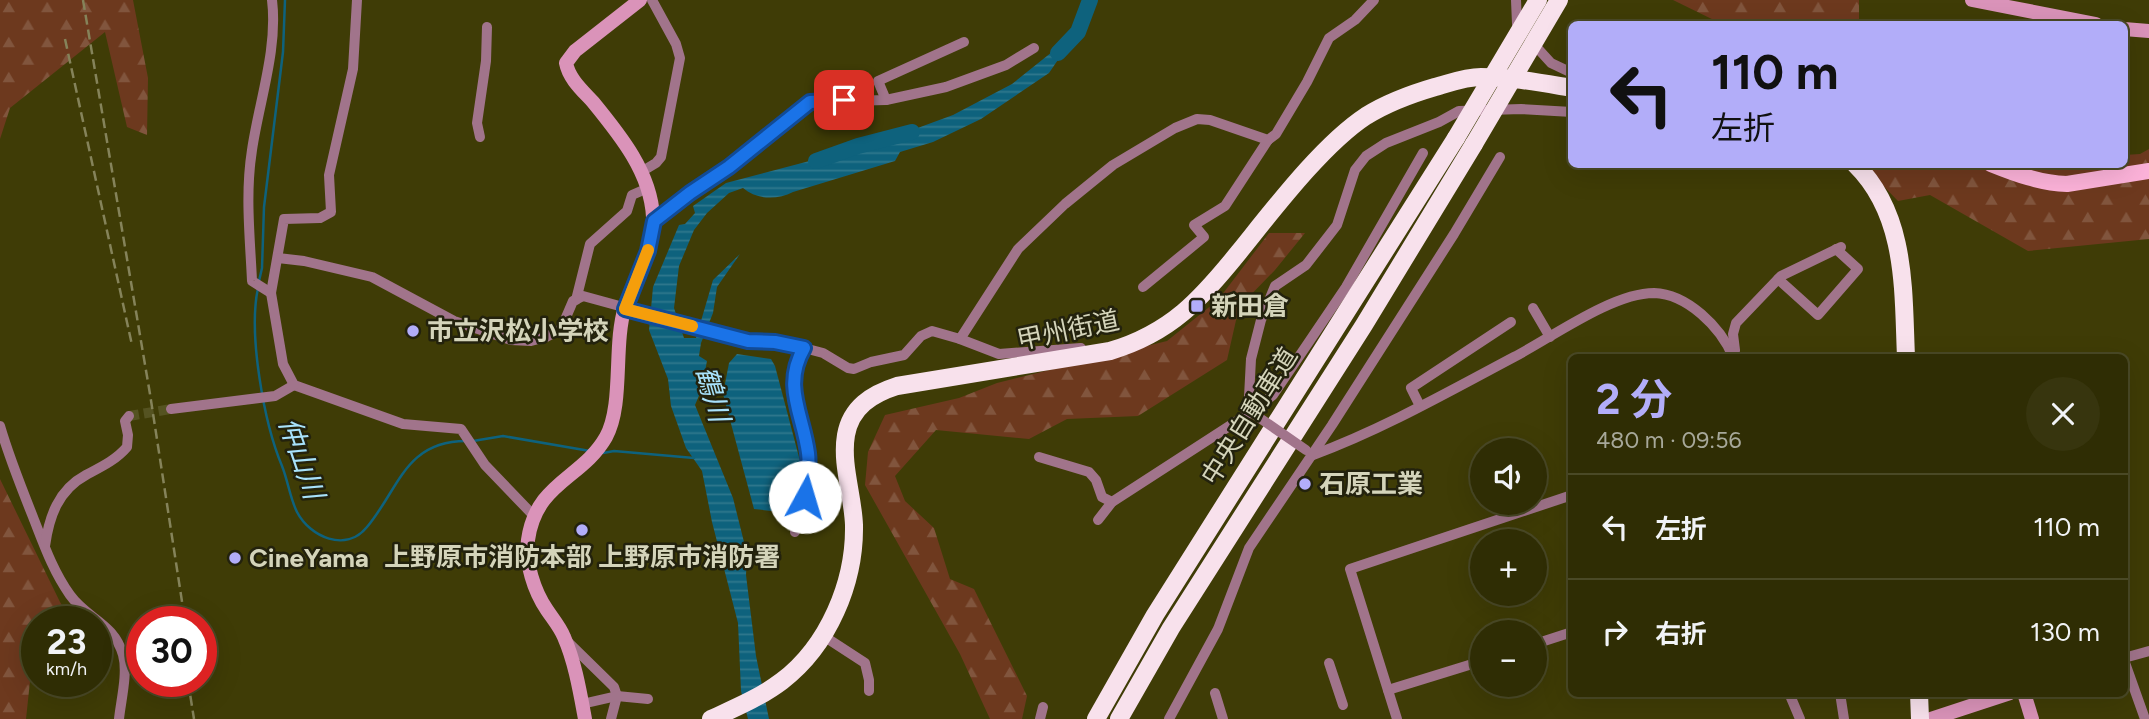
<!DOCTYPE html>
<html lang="ja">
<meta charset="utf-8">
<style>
:root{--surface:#2f2d04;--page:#37350e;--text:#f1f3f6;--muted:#a7a89a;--line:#4a4926;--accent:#b2adf9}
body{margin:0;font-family:Figtree,"Noto Sans JP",sans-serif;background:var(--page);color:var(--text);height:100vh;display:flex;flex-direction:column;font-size:26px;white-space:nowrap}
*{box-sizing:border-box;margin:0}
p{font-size:23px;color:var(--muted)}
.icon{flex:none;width:38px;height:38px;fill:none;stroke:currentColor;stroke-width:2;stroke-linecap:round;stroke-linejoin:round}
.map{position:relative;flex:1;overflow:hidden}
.side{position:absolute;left:1568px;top:354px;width:560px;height:343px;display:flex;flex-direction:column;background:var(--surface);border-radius:10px;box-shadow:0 7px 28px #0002,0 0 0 2px var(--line)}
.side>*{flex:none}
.top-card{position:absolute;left:1568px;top:21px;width:560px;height:147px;border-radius:10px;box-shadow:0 7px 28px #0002,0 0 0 2px var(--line);background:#b2adf9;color:#111;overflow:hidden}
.controls{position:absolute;left:1470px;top:438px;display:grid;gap:14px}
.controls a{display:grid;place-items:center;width:77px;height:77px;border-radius:50%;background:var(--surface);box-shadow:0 7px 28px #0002,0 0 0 2px var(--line);font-size:35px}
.speed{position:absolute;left:21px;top:606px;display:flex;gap:14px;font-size:35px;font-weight:700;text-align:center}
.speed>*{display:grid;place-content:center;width:91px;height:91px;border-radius:50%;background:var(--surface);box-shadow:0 7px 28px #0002,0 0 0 2px var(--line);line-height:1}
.speed small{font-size:18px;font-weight:400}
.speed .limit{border:10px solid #d22;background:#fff;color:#111}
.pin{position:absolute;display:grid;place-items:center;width:60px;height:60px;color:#fff;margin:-30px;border-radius:14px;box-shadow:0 4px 10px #0006}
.me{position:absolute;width:77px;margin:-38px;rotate:6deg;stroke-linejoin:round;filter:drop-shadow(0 0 5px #0008)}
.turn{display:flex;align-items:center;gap:24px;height:147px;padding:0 28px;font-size:32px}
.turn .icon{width:91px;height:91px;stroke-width:2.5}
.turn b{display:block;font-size:49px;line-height:60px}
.round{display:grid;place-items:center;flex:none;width:74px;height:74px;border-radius:37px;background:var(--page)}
.head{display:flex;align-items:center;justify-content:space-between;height:119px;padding:0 28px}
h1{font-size:42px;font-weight:700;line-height:52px;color:var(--accent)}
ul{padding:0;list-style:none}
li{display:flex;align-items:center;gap:21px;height:105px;padding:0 28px;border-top:2px solid var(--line)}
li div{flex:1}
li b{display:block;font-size:26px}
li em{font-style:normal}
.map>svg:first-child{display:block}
</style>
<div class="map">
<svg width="2149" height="719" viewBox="0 0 2149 719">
<defs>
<pattern id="forest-firs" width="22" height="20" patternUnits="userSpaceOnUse" patternTransform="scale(1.75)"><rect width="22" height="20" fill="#6d391e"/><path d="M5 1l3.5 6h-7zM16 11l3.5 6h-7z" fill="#81553d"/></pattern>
<pattern id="water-rules" width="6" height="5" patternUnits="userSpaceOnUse" patternTransform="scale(1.75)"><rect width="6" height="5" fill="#0e627d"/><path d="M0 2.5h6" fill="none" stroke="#30788d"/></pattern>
</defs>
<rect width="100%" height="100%" fill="#3f3c06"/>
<g fill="url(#forest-firs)">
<path d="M0,0H133L148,78L147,135L127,127L105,32L10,108L0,139Z"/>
<path d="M1673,0H1859V24H1722Z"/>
<path d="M2149,149V239L2028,251L1930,195L1898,201L1863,165L2124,164L2125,155L2140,154Z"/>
<path d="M1269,233H1305L1275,270L1239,307L1227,360L1138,416L1067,419L1029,439L936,430L895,476L905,501L934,528L950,579L974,589L1027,696L1022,719H990L960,654L865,485L868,452L885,415L959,398L997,383L1167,341L1218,300Z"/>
<path d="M0,479L60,602L71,621H37V665L31,672L26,719H0Z"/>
</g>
<g fill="url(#water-rules)">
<path d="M1077,32L1049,73L981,119L933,142L900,152L895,161L793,192C777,200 757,200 743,188L729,193L707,213L694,230L679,266L674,308L684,338H696L713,280L740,254L717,287L713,313L701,343L699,356L707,361L701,391L695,405L733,498L747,554L746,575L756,656L769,719H748L741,691L738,623L712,522L702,471L686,448L671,406L668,379L649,330L653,287L679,225L685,224L695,213L693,206L726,183L874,144L953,115L1012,84Z"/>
<path d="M737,354L771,359L775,366L800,461L798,480L790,504L772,511L754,509L723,394L729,363Z"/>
</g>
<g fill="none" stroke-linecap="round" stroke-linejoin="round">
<g stroke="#0e627d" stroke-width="2.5">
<path d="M259,281L262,268L264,207L283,52L285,0"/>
<path d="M258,288C248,334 264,423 282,466C288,481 290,498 297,512C310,537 346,553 367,527C399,489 405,441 466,441"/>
<path d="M473,441L503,436L590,451"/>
<path d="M603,453L614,451L694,458"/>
</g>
<g stroke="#0e627d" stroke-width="16">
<path d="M1058,53L1078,32L1090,0"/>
<path d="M816,161L858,146L912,132"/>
</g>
<path stroke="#555321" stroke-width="10" stroke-dasharray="10 5" stroke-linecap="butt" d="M129,416L171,409"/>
<g stroke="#a1748b" stroke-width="10">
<path d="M357,0L353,69L329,175L331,212L320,218L284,219L271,293L283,364L294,385L403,424L461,429L485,465L534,516"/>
<path d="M1516,0L1517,24L1520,30"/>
<path d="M1531,41L1551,63L1572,73"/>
<path d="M886,100L878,81L964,42"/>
<path d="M480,137L477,123L486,61L487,27"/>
<path d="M641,172L656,163L661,157L680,58L676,44L652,0"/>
<path d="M654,221L689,193L729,168L810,102L886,100L946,87L1006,65L1034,48"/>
<path d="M278,258L304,261L372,277L454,321L511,340L531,341L546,337L561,329L573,301L583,296L729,336L804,348L823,353L848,368L854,369L871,362L904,355L921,336L932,331L960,339L999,354L1081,348"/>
<path d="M1778,279L1818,315L1858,269L1836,249"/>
<path d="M1143,287L1204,237L1194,225L1225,206L1268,140"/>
<path d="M271,293L252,281C250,237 245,194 252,150C259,102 278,49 272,0"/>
<path d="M576,300L590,244L627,211L632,195L648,188"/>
<path d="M1533,308L1550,337"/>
<path d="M960,339L1018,249L1065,204L1113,165L1175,128L1197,119L1210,120L1268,140L1276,134L1307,82L1329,38L1355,20L1374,0"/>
<path d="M1730,351L1735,350L1733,334L1736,323L1781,276L1841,247"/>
<path d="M1420,406L1411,388L1511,322"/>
<path d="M171,409L275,396L294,385"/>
<path d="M1251,412L1249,397L1251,359L1261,320L1275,286L1306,265L1337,225L1355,170L1366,156L1386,143L1439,122L1459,111L1521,109L1572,112"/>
<path d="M0,426C9,457 21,487 33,517C44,545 53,571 70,595C87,619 114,623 123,655C128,673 121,700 119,719"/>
<path d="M1313,455C1383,429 1448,392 1514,357C1551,338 1612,293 1654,293C1687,294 1721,327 1733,357"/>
<path d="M1039,457L1089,472L1096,480L1102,497L1112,502"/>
<path d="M1098,520L1112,502L1251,412L1273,395L1346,287L1423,153"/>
<path d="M795,532C799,509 809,488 809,463C808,421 780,390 804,348"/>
<path d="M45,546C49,517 58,490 86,475C101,467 116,460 127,447L128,435L125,421L129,416"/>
<path d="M822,635L865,663L869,680V691"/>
<path d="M566,640L614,687L617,696L611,719"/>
<path d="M1535,644L1572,632"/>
<path d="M2124,658L2149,651"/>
<path d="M2124,660L2145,719"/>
<path d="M1329,663L1343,705"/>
<path d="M1388,690L1482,661"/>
<path d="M1215,693L1223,719"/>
<path d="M1789,693L1800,719"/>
<path d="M1840,693L1844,719"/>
<path d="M582,704L617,696L648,699"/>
<path d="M1040,719L1043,707"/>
<path d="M1169,719L1218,629L1249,548L1332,425L1454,234L1500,157"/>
<path d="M1397,719L1350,569L1572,495"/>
</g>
<g stroke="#da93b9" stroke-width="14">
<path d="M1972,0L2096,24"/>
<path d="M2124,29L2149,31"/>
<path d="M2024,693L2032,719"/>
<path d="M585,719C580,692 575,662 564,637C560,627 553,619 547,610C534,591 525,563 528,540C536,482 582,479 606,437C624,404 613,345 625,307C635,278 655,249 653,217C651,173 620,135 593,102C583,91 569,79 566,63L575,51L640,0"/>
<path d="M1931,719L2010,693"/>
</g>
<path stroke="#fcb2d9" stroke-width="16" d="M1991,164C2016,174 2040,183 2067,184L2149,171"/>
<g stroke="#f8e1ec" stroke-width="18">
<path d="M1855,164C1907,215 1903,290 1906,357"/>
<path d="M1919,693L1920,719"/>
<path d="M711,719C735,708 761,697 782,681C828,646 855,583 854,525C853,496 841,464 846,435C851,407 872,394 897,386L1110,351C1171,333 1201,299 1239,252C1273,210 1322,145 1366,116C1387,103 1411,94 1435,87C1450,83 1465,77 1481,77C1511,77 1542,83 1572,88"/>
<path d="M1096,719L1155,615L1456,138"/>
<path d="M1119,719L1171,628L1364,325L1474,144"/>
</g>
<g stroke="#85835a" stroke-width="2.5" stroke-dasharray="10 5" stroke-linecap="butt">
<path d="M83,0L150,394L185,621"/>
<path d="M65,39L132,345"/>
<path d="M188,681L194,719"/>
</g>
<path stroke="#a1748b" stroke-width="10" d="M1251,412L1306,450"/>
<g stroke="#f8e1ec" stroke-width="18">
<path d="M1456,138L1538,0"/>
<path d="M1474,144L1559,0"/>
</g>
</g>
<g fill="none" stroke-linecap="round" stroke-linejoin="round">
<g stroke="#114b97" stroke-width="18">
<path id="route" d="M805,497C807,482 810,468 808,453C803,414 782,386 804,348L775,342L748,341L625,309L648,251L654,221L690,193L729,167L810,102L844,100"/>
</g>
<use href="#route" stroke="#1a73e8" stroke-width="12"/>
<path stroke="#f59e0b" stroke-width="12" d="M648,250L625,309L692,326"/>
</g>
<g fill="#b2adf9" stroke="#23220d" stroke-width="2.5">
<rect x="1190" y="299" width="14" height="14" rx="3.5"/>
<circle cx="413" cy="331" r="7"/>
<circle cx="1305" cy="484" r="7"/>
<circle cx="582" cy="530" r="7"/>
<circle cx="235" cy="558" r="7"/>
</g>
<g text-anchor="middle" stroke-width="5" stroke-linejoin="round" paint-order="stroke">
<g font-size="26" font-weight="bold" fill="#d4d4ba" stroke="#23220d" text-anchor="start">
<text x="1211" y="315">新田倉</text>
<text x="427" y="340">市立沢松小学校</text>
<text x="1319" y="493">石原工業</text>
<text x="582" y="566" text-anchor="middle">上野原市消防本部 上野原市消防署</text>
<text x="249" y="567">CineYama</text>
</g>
<g font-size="26" fill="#d4d4ba" stroke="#23220d">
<text transform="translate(1068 330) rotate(-12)" y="9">甲州街道</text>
<text transform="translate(1249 416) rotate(-58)" y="9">中央自動車道</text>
</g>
<g font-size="28" font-style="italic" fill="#a8e2fb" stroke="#23220d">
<text transform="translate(713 394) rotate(74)" y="10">鶴川</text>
<text transform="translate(302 458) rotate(71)" y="10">仲山川</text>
</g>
</g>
</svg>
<div class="controls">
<a><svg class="icon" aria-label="sound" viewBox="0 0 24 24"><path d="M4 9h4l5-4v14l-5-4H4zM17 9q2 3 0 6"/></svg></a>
<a>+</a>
<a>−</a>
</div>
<div class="speed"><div>23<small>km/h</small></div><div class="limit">30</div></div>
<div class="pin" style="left:844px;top:100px;background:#d93025"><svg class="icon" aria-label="arrive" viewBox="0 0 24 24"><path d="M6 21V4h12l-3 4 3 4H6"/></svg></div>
<svg class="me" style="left:805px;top:497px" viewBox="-20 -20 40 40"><circle r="19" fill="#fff"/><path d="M0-13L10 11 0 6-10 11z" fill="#1a73e8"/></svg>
<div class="top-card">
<div class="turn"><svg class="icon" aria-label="left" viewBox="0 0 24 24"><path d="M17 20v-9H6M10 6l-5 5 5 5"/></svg><div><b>110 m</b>左折</div></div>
</div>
<section class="side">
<div class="head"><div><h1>2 分</h1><p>480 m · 09:56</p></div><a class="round"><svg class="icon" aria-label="close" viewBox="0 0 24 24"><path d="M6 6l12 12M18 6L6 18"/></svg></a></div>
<ul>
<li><svg class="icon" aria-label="left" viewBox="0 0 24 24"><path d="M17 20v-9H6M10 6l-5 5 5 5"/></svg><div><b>左折</b></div><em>110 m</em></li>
<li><svg class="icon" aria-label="right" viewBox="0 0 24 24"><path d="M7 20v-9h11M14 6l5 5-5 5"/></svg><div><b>右折</b></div><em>130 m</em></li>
</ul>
</section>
</div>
